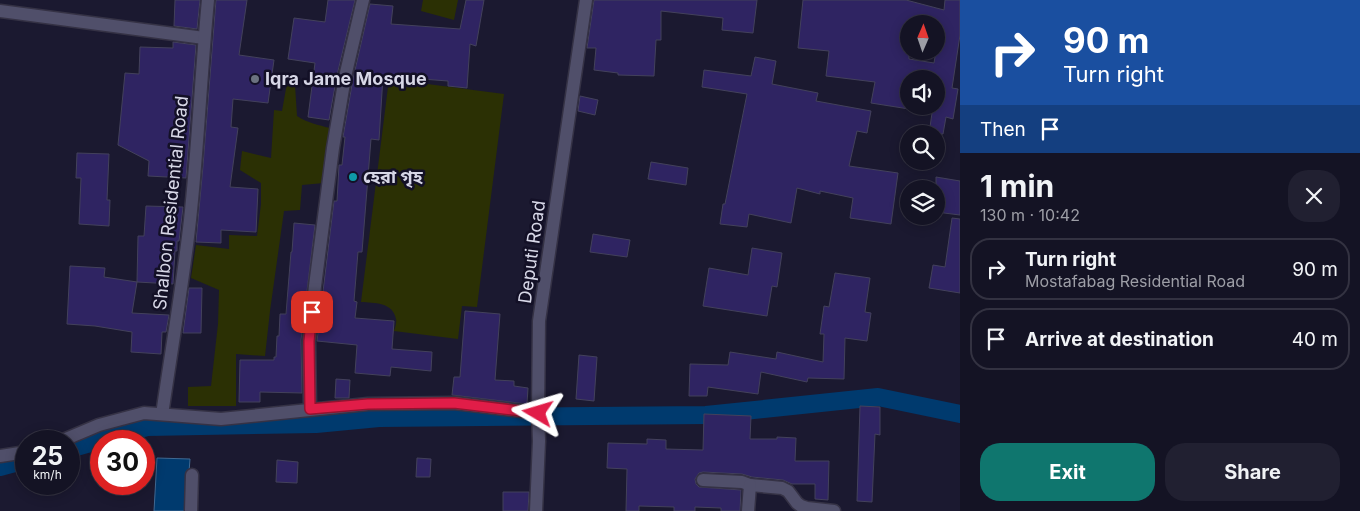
<!DOCTYPE html>
<meta charset="utf-8">
<style>
:root{--surface:#141324;--page:#212031;--text:#f1f3f6;--muted:#9d9ea6;--line:#333241;--accent:#0f766e}
body{margin:0;font-family:Inter,"Noto Sans Bengali",sans-serif;background:var(--page);color:var(--text);height:100vh;display:flex;flex-direction:column;font-size:19px;white-space:nowrap}
*{box-sizing:border-box;margin:0}
p{font-size:16px;color:var(--muted)}
.icon{flex:none;width:28px;height:28px;fill:none;stroke:currentColor;stroke-width:2;stroke-linecap:round;stroke-linejoin:round}
.map{position:relative;flex:1;overflow:hidden}
.details{display:flex;flex-direction:column;background:var(--surface);width:400px}
.details>*{flex:none}
.top-card{background:#1a4fa0;color:#fff;overflow:hidden}
.needle{width:32px;rotate:2deg}
.controls{position:absolute;left:900px;top:15px;display:grid;gap:10px}
.controls a{display:grid;place-items:center;width:45px;height:45px;border-radius:50%;background:var(--surface);box-shadow:0 2px 12px #0003,0 0 0 1px var(--line);font-size:25px}
.speed{position:absolute;left:15px;top:430px;display:flex;gap:10px;font-size:25px;font-weight:700;text-align:center}
.speed>*{display:grid;place-content:center;width:65px;height:65px;border-radius:50%;background:var(--surface);box-shadow:0 2px 12px #0003,0 0 0 1px var(--line);line-height:1}
.speed small{font-size:12px;font-weight:400}
.speed .limit{border:8px solid #d22;background:#fff;color:#111}
.pin{position:absolute;display:grid;place-items:center;width:42px;height:42px;color:#fff;margin:-21px;border-radius:10px;box-shadow:0 2px 8px #0006}
.me{position:absolute;width:55px;margin:-28px;rotate:277deg;stroke-linejoin:round;filter:drop-shadow(0 0 4px #0008)}
.turn{display:flex;align-items:center;gap:18px;height:105px;padding:0 20px;font-size:22px}
.turn .icon{width:65px;height:65px;stroke-width:2.5}
.turn b{display:block;font-size:35px;line-height:42px}
.then{display:flex;align-items:center;height:48px;padding:0 20px;background:#0003;gap:10px;font-size:19px}
.round{display:grid;place-items:center;flex:none;width:52px;height:52px;border-radius:20px;background:var(--page)}
.head{display:flex;align-items:center;justify-content:space-between;height:85px;padding:0 20px}
h1{font-size:30px;font-weight:700;line-height:38px}
.cta{display:flex;gap:10px;margin-top:auto;padding:10px 20px}
.cta a{flex:1;height:58px;border-radius:20px;background:var(--accent);color:#fff;font-size:20px;font-weight:700;line-height:58px;text-align:center}
.cta a+a{background:var(--page);color:var(--text)}
ul{padding:0;list-style:none}
li{display:flex;align-items:center;gap:15px;height:62px;margin:0 10px 8px;padding:0 10px;border:2px solid var(--line);border-radius:20px}
li div{flex:1}
li b{display:block;font-size:19px}
li em{font-style:normal}
main{display:flex;flex:1;min-height:0}
.map>svg:first-child{display:block}
</style>
<main>
<div class="map">
<svg width="960" height="511" viewBox="0 0 960 511">
<rect width="100%" height="100%" fill="#1b1930"/>
<g fill="#2b3004">
<path d="M423,0H458L454,20L421,11Z"/>
<path d="M389,79L504,94L477,307L462,306L458,339L394,331C395,328 397,322 396,319C393,302 374,303 361,302Z"/>
<path d="M287,83L295,85L297,116C308,123 318,125 330,128L324,183L302,185L300,210L284,211L270,311L265,356L236,354V406H188V387L211,386L218,324L219,290L191,278L196,245L229,249V235L257,236L261,204V183L240,170L242,151L271,158L274,110L282,111Z"/>
</g>
<path fill="#003a6e" stroke="#406992" d="M157,458L190,459L186,511H154Z"/>
<g fill="none" stroke-linecap="round" stroke-linejoin="round">
<g stroke="#003a6e" stroke-width="18">
<path d="M69,449L147,427L316,424L379,418L706,415L878,397L960,414"/>
<path d="M0,467L26,460"/>
</g>
</g>
<g fill="#2f2462" stroke="#43415b" fill-rule="evenodd">
<path d="M175,0H200L197,29L174,26Z"/>
<path d="M216,0H247L239,55L274,60L268,103L233,99L231,127L238,128L230,187L258,189L256,232L221,230V243L196,242L203,166Z"/>
<path d="M328,0H355L337,75L329,120L308,117L315,63L288,59L294,18L325,22Z"/>
<path d="M466,0H484L476,46L470,44L467,88L448,86V81L383,76L379,140L371,139L362,252H358L354,301L357,302L355,318L394,321L392,349L432,352L431,371L391,367L390,376L355,373L357,345L317,341L334,201H337L339,165H342L345,137H343L353,79L370,4L393,6L391,24L460,29Z"/>
<path d="M594,0H757L753,33L722,30L723,18L661,11V40H656L654,76L618,75V73L594,70L596,48H587Z"/>
<path d="M803,0H906L944,10L945,0H960V35L952,88L958,89L953,119L946,117L943,134H929L933,106H936V79H920L909,77V109L871,103L875,82L826,76L829,51L798,48ZM909,21L918,24H936V51L934,63L909,59Z"/>
<path d="M173,42L196,45L186,178L148,176L149,161L118,145L125,73L139,74L140,47L173,48Z"/>
<path d="M755,57L776,61L772,84L818,93L816,101L871,111L867,133L857,131L849,166L898,173L891,224L850,218L853,198L820,191V194L797,188L791,223L749,214L747,227L720,224L723,204H725L747,94L702,87L704,70L751,76Z"/>
<path d="M580,96L598,100L595,115L578,111Z"/>
<path d="M77,153L109,154L107,200H110L109,226L79,224L81,178H76Z"/>
<path d="M651,162L688,168L686,185L648,179Z"/>
<path d="M936,177L960,181V215L936,212Z"/>
<path d="M146,206L183,207L179,241H177V251H175L173,284L137,282L138,236H144Z"/>
<path d="M952,218L960,219V293L929,288L933,265L945,267Z"/>
<path d="M294,223L315,225L301,340L302,393L260,392V402H239L240,360H274V357H276L277,336H279L280,314H286L291,252H292Z"/>
<path d="M593,234L630,240L627,257L590,252Z"/>
<path d="M752,248L782,253L777,287L772,286L767,316L703,306L709,268L748,275Z"/>
<path d="M70,266L105,268L104,277L137,282L132,313L169,315L166,332H162L161,354L131,352L132,332L95,326L67,324Z"/>
<path d="M835,273L870,278L865,312L871,313L867,341L845,338L844,379L808,378L807,382L761,372L758,394L708,387L707,396H689L690,364L728,365L730,352L776,359L777,352L823,362L824,334H820L824,306L829,307Z"/>
<path d="M189,288H202L201,333H183Z"/>
<path d="M465,311L500,314L495,380L514,381V386L528,388L527,404L452,395L454,377H460Z"/>
<path d="M579,355L597,357L594,401L576,399Z"/>
<path d="M336,379L350,380L349,398H335Z"/>
<path d="M860,406L880,407V435L875,434L872,502L857,501Z"/>
<path d="M704,414L751,416L750,439H777V437L796,438L795,461H829L828,500L815,499V484H792L783,480L752,477L742,474L703,472L699,473L695,479L696,484L699,487L741,490L740,511H721V508L695,507V511H674V507L639,506V511H626L627,469L607,468L608,443L647,444V439L666,440V449L703,450Z"/>
<path d="M417,458L431,459L430,477H416Z"/>
<path d="M277,460L298,462L297,483L276,482Z"/>
<path d="M503,492H529L528,511H503Z"/>
</g>
<g fill="none" stroke-linecap="round" stroke-linejoin="round">
<g stroke="#353245" stroke-width="15">
<g id="street">
<path d="M0,11L204,38"/>
<path d="M163,408C172,346 183,283 190,220C198,147 201,73 208,0"/>
<path d="M310,409L309,341L315,286L333,148L345,77L363,0"/>
<path d="M61,441L99,425L144,413L221,419L368,404L454,403L538,413"/>
<path d="M0,456L26,452"/>
<path d="M703,480L742,482L750,485L782,488L788,491L797,503L801,506L807,508L834,511"/>
<path d="M191,511L192,475"/>
<path d="M536,511L539,441L538,413L539,321L586,0"/>
<path d="M748,511L750,485"/>
</g>
</g>
<use href="#street" stroke="#504f6a" stroke-width="12"/>
</g>
<g fill="none" stroke-linecap="round" stroke-linejoin="round">
<g stroke="#92132f" stroke-width="12">
<path id="route" d="M312,312L309,341L310,409L368,404L454,403L538,413"/>
</g>
<use href="#route" stroke="#e11d48" stroke-width="9"/>
</g>
<circle fill="#6b7280" stroke="#131026" stroke-width="2" cx="255" cy="79" r="5"/>
<circle fill="#0f9aa8" stroke="#131026" stroke-width="2" cx="353" cy="177" r="5"/>
<g text-anchor="middle" stroke-width="5" stroke-linejoin="round" paint-order="stroke">
<g font-size="18" font-weight="bold" fill="#d7d7e7" stroke="#131026" text-anchor="start">
<text x="265" y="85">Iqra Jame Mosque</text>
<text x="363" y="183">হেরা গৃহ</text>
</g>
<g font-size="18" fill="#d7d7e7" stroke="#131026">
<text transform="translate(171 203) rotate(-84)" y="6">Shalbon Residential Road</text>
<text transform="translate(532 252) rotate(-82)" y="6">Deputi Road</text>
</g>
</g>
</svg>
<div class="controls">
<a><svg class="needle" viewBox="-14 -14 28 28"><path d="M0-13l5 13h-10z" fill="#e53935"/><path d="M0 13l5-13h-10z" fill="#9d9ea6"/></svg></a>
<a><svg class="icon" aria-label="sound" viewBox="0 0 24 24"><path d="M4 9h4l5-4v14l-5-4H4zM17 9q2 3 0 6"/></svg></a>
<a><svg class="icon" aria-label="search" viewBox="0 0 24 24"><circle cx="10" cy="10" r="6"/><path d="M15 15l6 6"/></svg></a>
<a><svg class="icon" aria-label="layers" viewBox="0 0 24 24"><path d="M12 4l9 5-9 5-9-5zM3 14l9 5 9-5"/></svg></a>
</div>
<div class="speed"><div>25<small>km/h</small></div><div class="limit">30</div></div>
<div class="pin" style="left:312px;top:312px;background:#d93025"><svg class="icon" aria-label="arrive" viewBox="0 0 24 24"><path d="M6 21V4h12l-3 4 3 4H6"/></svg></div>
<svg class="me" style="left:538px;top:413px" viewBox="-20 -20 40 40"><path d="M0-17L14 15 0 8-14 15z" fill="#e11d48" stroke="#fff" stroke-width="4"/></svg>
</div>
<section class="details">
<div class="top-card">
<div class="turn"><svg class="icon" aria-label="right" viewBox="0 0 24 24"><path d="M7 20v-9h11M14 6l5 5-5 5"/></svg><div><b>90 m</b>Turn right</div></div>
<div class="then">Then<svg class="icon" aria-label="arrive" viewBox="0 0 24 24"><path d="M6 21V4h12l-3 4 3 4H6"/></svg></div>
</div>
<div class="head"><div><h1>1 min</h1><p>130 m · 10:42</p></div><a class="round"><svg class="icon" aria-label="close" viewBox="0 0 24 24"><path d="M6 6l12 12M18 6L6 18"/></svg></a></div>
<ul>
<li><svg class="icon" aria-label="right" viewBox="0 0 24 24"><path d="M7 20v-9h11M14 6l5 5-5 5"/></svg><div><b>Turn right</b><p>Mostafabag Residential Road</p></div><em>90 m</em></li>
<li><svg class="icon" aria-label="arrive" viewBox="0 0 24 24"><path d="M6 21V4h12l-3 4 3 4H6"/></svg><div><b>Arrive at destination</b></div><em>40 m</em></li>
</ul>
<div class="cta"><a>Exit</a><a>Share</a></div>
</section>
</main>
